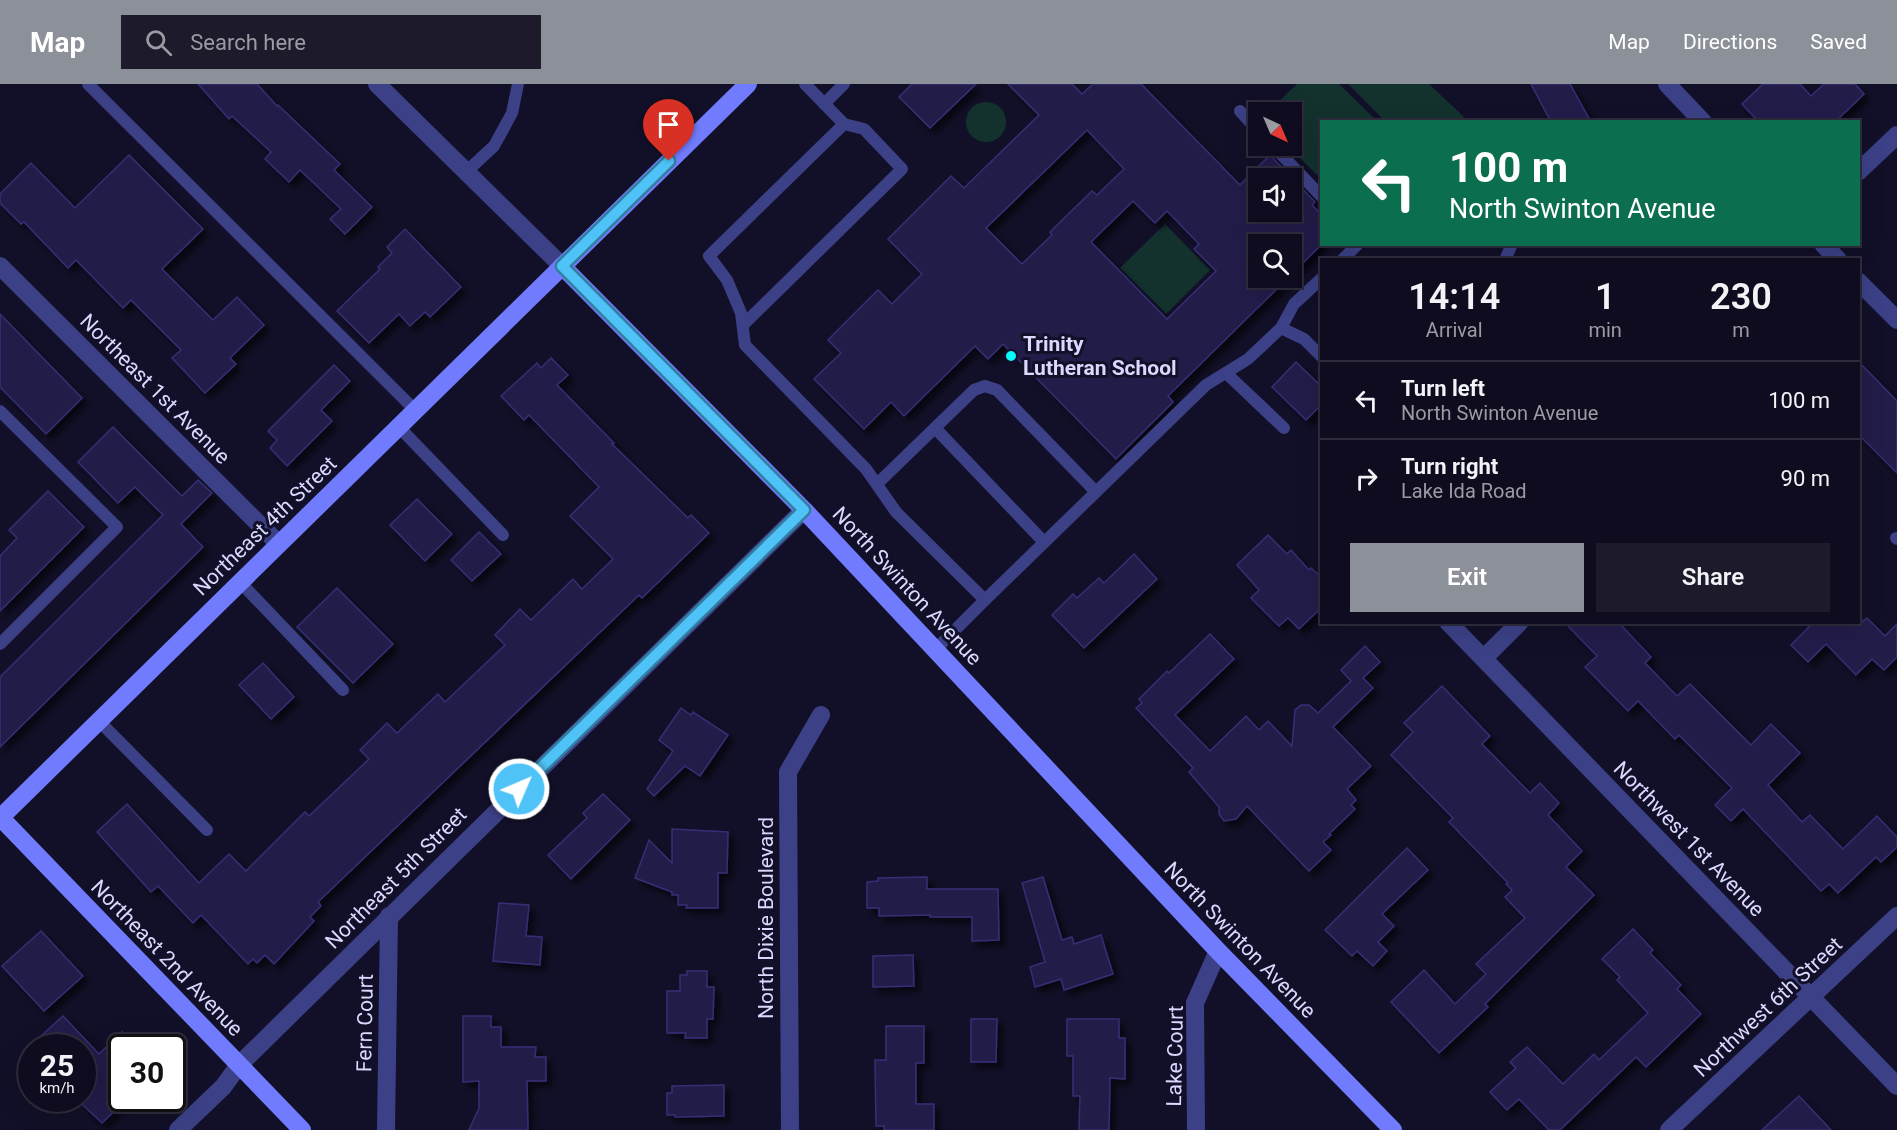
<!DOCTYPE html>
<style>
:root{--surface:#0e0c1e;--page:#1c1a2b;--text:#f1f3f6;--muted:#9b9ba4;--line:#2e2c3c;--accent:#8c9099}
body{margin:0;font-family:Roboto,sans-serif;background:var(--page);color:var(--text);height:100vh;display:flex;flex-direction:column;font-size:22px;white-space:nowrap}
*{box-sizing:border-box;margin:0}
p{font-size:20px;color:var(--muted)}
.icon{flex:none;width:33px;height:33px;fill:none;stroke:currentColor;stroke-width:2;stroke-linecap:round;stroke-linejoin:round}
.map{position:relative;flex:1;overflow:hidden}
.side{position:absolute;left:1320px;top:174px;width:540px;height:366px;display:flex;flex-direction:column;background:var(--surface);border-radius:0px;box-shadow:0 6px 24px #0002,0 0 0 2px var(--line)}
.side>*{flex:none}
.banner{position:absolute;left:1320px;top:36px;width:540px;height:126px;border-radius:0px;box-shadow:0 6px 24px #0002,0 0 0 2px var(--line);background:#0b6e4f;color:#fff;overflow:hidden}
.needle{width:39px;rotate:136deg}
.fabs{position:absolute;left:1248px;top:18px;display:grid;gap:12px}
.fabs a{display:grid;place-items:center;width:54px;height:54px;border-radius:0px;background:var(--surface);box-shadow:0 6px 24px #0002,0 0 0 2px var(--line);font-size:30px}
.speed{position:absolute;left:18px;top:950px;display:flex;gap:12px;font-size:30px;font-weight:700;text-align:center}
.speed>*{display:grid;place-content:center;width:78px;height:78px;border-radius:50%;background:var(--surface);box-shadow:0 6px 24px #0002,0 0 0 2px var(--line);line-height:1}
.speed small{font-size:15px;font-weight:400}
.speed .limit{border:3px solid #111;border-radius:9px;background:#fff;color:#111}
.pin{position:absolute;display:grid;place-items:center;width:51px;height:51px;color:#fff;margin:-62px -26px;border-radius:50% 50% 50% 0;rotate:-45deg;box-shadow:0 0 6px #0007}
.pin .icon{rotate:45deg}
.me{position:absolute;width:66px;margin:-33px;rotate:45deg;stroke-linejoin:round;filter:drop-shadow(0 0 4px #0008)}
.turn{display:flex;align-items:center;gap:21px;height:126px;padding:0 30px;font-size:27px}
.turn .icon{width:78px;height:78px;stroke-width:2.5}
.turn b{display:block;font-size:42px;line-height:51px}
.eta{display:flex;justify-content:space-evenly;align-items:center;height:102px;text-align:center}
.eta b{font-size:36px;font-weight:600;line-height:42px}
.cta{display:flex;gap:12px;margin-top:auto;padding:12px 30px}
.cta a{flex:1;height:69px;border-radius:0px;background:var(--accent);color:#fff;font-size:24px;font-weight:600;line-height:69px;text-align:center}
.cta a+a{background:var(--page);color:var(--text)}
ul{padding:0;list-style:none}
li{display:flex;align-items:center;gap:18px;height:78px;padding:0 30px;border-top:2px solid var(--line)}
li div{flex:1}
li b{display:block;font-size:22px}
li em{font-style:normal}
header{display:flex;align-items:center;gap:36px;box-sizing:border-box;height:84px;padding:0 30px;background:var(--accent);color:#fff}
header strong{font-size:28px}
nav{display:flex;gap:33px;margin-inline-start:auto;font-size:21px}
.search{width:420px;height:54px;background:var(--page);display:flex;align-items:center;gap:15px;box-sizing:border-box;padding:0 21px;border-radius:0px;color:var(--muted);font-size:22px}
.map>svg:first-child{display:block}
</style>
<header>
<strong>Map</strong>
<div class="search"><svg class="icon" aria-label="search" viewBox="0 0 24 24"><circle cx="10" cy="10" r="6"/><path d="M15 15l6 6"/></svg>Search here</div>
<nav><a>Map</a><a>Directions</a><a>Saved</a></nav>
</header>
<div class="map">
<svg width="1897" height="1046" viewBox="0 0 1897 1046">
<defs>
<filter id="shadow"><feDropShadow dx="5.5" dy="5.5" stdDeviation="3" flood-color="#0009"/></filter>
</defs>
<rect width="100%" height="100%" fill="#121028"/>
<g fill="#13322e">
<path d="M1297,0H1339L1377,37L1322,38L1321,95L1288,62H1292V28H1268Z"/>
<path d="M1348,0H1429L1464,33L1459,37H1385Z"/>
<circle cx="986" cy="38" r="20"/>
<path d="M1165,140L1210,186L1166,230L1120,184Z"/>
</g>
<g fill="#211d49" stroke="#362f75" stroke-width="1.5" fill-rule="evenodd" filter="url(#shadow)">
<path d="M198,0H257L277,22L278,21L340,80L334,86L372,123L345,150L330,135L341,125L300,86L289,98L265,75L271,68L232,32L229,35Z"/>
<path d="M912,0H976L930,44L899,13Z"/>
<path d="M1008,0H1072L1082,10L1093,0H1141L1240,101L1270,71L1315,118L1312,121L1322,131V160L1292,190V160H1258V194H1288L1168,312L1173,318L1116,375L1003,260L988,275L975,262L904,332L891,318L864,345L814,295L841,269L828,256L878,206L892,220L922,190L888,155L951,92L964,104L1039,31ZM1087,46L1124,85L1097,111L1092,107L1050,148L1052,151L1022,180L986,144ZM1258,94H1292V128H1258ZM1133,117L1155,139L1167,127L1199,160L1194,165L1216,187L1167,235L1091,158Z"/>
<path d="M1531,0H1570L1591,38H1551Z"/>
<path d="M1763,0H1800L1811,12L1824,0H1855L1864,10L1835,38H1759L1742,20Z"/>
<path d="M129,71L203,145L162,185L213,236L237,213L264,241L230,274L236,280L205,309L172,274L181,266L131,216L123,224L76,176L68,184L24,138L21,140L0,119V110L31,79L75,124Z"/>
<path d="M405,145L461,203L430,233L425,228L410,242L399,230L369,259L337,227L380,185L378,183L392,169L387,163Z"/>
<path d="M0,230L82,314L46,350L0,303Z"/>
<path d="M551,274L568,291L557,301L614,359L612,360L688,434L691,431L709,449L642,514L639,511L318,818L321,822L310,833L314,837L274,880L265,871L257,879L253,875L248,880L201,831L193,839L158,802L151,808L97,748L127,720L199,799L229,770L246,787L305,728L309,732L369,675L360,666L387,639L397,649L438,610L445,618L505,561L495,551L520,525L531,536L573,495L582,505L613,475L570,432L599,403L529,331L524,336L501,312L537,279L541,284Z"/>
<path d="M1858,277L1897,317V389L1858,350Z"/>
<path d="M1296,278L1322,303V320L1306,336L1272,303Z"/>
<path d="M334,281L350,297L321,326L332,337L287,382L270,364L277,356L268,347Z"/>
<path d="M113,343L182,412L198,396L212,409L181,440L203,463L0,663V593L163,431L135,403L118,419L78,378Z"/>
<path d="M48,407L84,443L0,527V472L17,454L9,446Z"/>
<path d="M417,415L452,450L425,477L390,441Z"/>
<path d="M479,448L501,470L472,497L451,476Z"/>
<path d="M1268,451L1287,470L1291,466L1309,486L1311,484L1322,494V523L1299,545L1288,534L1279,542L1251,514L1259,506L1237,481Z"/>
<path d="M1134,470L1157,495L1084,564L1052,531L1073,510L1077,514L1099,494L1104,499Z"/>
<path d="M337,504L393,560L353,599L297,543Z"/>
<path d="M1867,534L1885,552L1897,540V573L1884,586L1872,575L1856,591L1826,560L1808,578L1791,561L1809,543L1804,538H1862Z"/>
<path d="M1564,538H1618L1651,573L1645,579L1677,612L1690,600L1751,661L1771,640L1800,669L1768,701L1802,738L1810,731L1843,765L1877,732L1897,753V763L1881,778L1876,773L1838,809L1829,800L1821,807L1743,725L1731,737L1715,721L1732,704L1679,651L1675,655L1638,617L1628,627L1585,583L1597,572Z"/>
<path d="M1210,550L1234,575L1175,631L1210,667L1246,632L1259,646L1268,637L1292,662L1295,626L1301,621H1309L1318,629L1351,597L1341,586L1365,562L1380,578L1363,594L1373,604L1333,643L1371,682L1347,705L1356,716L1351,721L1355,725L1329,750L1331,751L1323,758L1331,766L1309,787L1247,722L1236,735L1224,737L1219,730V723L1189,688L1193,684L1136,624L1142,619L1139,615L1167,587L1169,589Z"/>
<path d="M263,579L294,613L271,635L239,601Z"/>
<path d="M1442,602L1490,652L1482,660L1530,709L1540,699L1559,719L1548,731L1582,767L1566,783L1594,811L1485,920L1488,923L1439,969L1391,918L1424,886L1455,920L1486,890L1476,880L1525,834L1505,813L1512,806L1506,800L1508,799L1449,738L1453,734L1391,671L1413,648L1404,639Z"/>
<path d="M681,624L691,631L693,628L728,651L700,692L685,682L654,712L647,705L673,667L659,656Z"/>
<path d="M603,710L630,736L571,795L548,771L587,734L583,729Z"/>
<path d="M672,745L728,748L727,789H718V824H686L687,821H678V811H672V808L635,794L649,756L672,779Z"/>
<path d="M1407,764L1428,786L1382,830L1394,842L1378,858L1387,867L1373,882L1357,867L1352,872L1325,846Z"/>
<path d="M927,793V805H998L999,856L972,857V833H930V831L879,832V824H867V798L878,797V794Z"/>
<path d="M1043,793L1062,856L1072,853L1074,860L1101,851L1113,890L1064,906L1061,895L1035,903L1030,883L1045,878L1022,799Z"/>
<path d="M499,819L529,821L526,852L542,853L540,881L493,877Z"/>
<path d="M1633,845L1653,866L1650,869L1681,901L1677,905L1701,930L1646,983L1636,973L1560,1046H1549L1519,1015L1507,1026L1490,1008L1516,984L1510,978L1527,963L1563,1000L1594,970L1599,976L1648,929L1617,896L1620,893L1602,875Z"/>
<path d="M41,847L83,892L44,927L2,882Z"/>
<path d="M913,871L914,902L873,903V872Z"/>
<path d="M687,887H707V903H714L713,935H707V954H685L686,949H667V907H680V891H687Z"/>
<path d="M63,932L99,970L122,948V1020L102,1039L82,1020V963H29Z"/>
<path d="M463,932H491V943H501V963H536L535,973H546V997H527L528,1046H469L479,1024V997L463,998Z"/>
<path d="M971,935H997L996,978H971Z"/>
<path d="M1067,935H1119V954H1125V995L1110,994L1109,1046H1079L1080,1012H1073V972H1067Z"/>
<path d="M886,942H924V979H916V1020H934V1046H884V1042H876L875,976H886Z"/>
<path d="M724,1001V1032L675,1033V1031H667V1009H672V1002Z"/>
<path d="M1799,1012L1831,1046H1762Z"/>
</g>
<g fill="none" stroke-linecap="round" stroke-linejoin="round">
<g stroke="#3c4187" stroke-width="12">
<path d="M88,0L415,326"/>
<path d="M824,20L844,0"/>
<path d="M1240,27L1258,47"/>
<path d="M844,40L709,172L727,196L741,229L745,261L866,385L896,428L985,516L935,566"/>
<path d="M1273,62L1322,113"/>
<path d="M466,88L494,62L512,29L518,0"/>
<path d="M1342,176L1358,160"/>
<path d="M1505,176L1512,160"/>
<path d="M743,241L902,85L864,45L844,40L805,0"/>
<path d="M1281,244L1304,255L1322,273"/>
<path d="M1226,289L1284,344"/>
<path d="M0,327L117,443L0,560"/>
<path d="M399,343L503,451"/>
<path d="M935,344L1044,458"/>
<path d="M877,400L974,306L985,302L997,306L1096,408"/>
<path d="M1896,454L1897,455"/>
<path d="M240,498L343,606"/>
<path d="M985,516L1206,301L1248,275L1281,244L1294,220L1322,194"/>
<path d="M99,637L207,746"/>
</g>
<g stroke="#3c4187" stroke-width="18">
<path d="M377,0L562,182"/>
<path d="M1667,0L1703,38"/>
<path d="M1858,88L1897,51"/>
<path d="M1823,160L1838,176"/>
<path d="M0,182L279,460"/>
<path d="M1858,197L1897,236"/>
<path d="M1448,538L1897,1002"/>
<path d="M1484,574L1520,538"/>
<path d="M178,1046L223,1003L239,981L804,426"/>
<path d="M386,1046L389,832"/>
<path d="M790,1046L788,688L821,631"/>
<path d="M1196,1046L1195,919L1218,867"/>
<path d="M1669,1046L1897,832"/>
</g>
<g stroke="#717bfd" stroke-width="18">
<path d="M562,182L804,426L1218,867L1393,1046"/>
<path d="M0,733L302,1046"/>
<path d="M0,734L748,0"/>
</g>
</g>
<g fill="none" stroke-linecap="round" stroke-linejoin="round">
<g stroke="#337fa1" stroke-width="15">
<path id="route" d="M519,705L804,426L562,182L669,77"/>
</g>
<use href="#route" stroke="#4fc3f7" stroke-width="10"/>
</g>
<circle fill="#07fcfb" stroke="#121028" stroke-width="2" cx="1011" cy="272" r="6"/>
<g text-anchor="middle" stroke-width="6" stroke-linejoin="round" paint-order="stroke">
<g font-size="21" font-weight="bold" fill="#d9d8fe" stroke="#121028" text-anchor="start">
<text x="1023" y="267">Trinity<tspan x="1023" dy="24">Lutheran School</tspan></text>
</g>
<g font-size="21" fill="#d9d8fe" stroke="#121028">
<text transform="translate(155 305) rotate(45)" y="7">Northeast 1st Avenue</text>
<text transform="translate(265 442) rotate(-44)" y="7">Northeast 4th Street</text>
<text transform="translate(907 502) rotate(47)" y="7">North Swinton Avenue</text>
<text transform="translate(1689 755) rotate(46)" y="7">Northwest 1st Avenue</text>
<text transform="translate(396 794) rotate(-45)" y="7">Northeast 5th Street</text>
<text transform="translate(766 834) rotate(-90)" y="7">North Dixie Boulevard</text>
<text transform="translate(1240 856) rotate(46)" y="7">North Swinton Avenue</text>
<text transform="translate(167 874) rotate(46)" y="7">Northeast 2nd Avenue</text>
<text transform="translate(1768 923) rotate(-43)" y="7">Northwest 6th Street</text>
<text transform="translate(365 939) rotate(-89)" y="7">Fern Court</text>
<text transform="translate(1175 972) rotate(-89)" y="7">Lake Court</text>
</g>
</g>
</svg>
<div class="fabs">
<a><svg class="needle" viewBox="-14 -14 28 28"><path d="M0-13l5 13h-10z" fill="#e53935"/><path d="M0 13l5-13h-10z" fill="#9b9ba4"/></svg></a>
<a><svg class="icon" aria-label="sound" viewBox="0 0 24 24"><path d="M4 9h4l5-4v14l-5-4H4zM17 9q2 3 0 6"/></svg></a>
<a><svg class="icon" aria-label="search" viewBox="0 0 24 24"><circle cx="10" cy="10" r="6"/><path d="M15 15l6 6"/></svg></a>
</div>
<div class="speed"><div>25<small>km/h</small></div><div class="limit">30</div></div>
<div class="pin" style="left:669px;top:77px;background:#d93025"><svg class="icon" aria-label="arrive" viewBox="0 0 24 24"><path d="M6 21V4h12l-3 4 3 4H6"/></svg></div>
<svg class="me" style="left:519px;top:705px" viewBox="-20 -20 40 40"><circle r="17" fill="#4fc3f7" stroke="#fff" stroke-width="3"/><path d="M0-11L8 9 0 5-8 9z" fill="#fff"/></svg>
<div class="banner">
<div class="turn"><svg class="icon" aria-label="left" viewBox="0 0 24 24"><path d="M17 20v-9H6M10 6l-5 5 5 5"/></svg><div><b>100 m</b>North Swinton Avenue</div></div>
</div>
<section class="side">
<div class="eta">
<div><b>14:14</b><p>Arrival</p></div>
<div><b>1</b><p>min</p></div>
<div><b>230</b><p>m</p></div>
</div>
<ul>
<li><svg class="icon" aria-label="left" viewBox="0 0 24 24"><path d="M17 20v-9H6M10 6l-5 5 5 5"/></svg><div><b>Turn left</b><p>North Swinton Avenue</p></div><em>100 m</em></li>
<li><svg class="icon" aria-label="right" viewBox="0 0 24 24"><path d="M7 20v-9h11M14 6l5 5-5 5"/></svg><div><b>Turn right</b><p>Lake Ida Road</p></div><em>90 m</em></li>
</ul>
<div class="cta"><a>Exit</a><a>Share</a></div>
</section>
</div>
